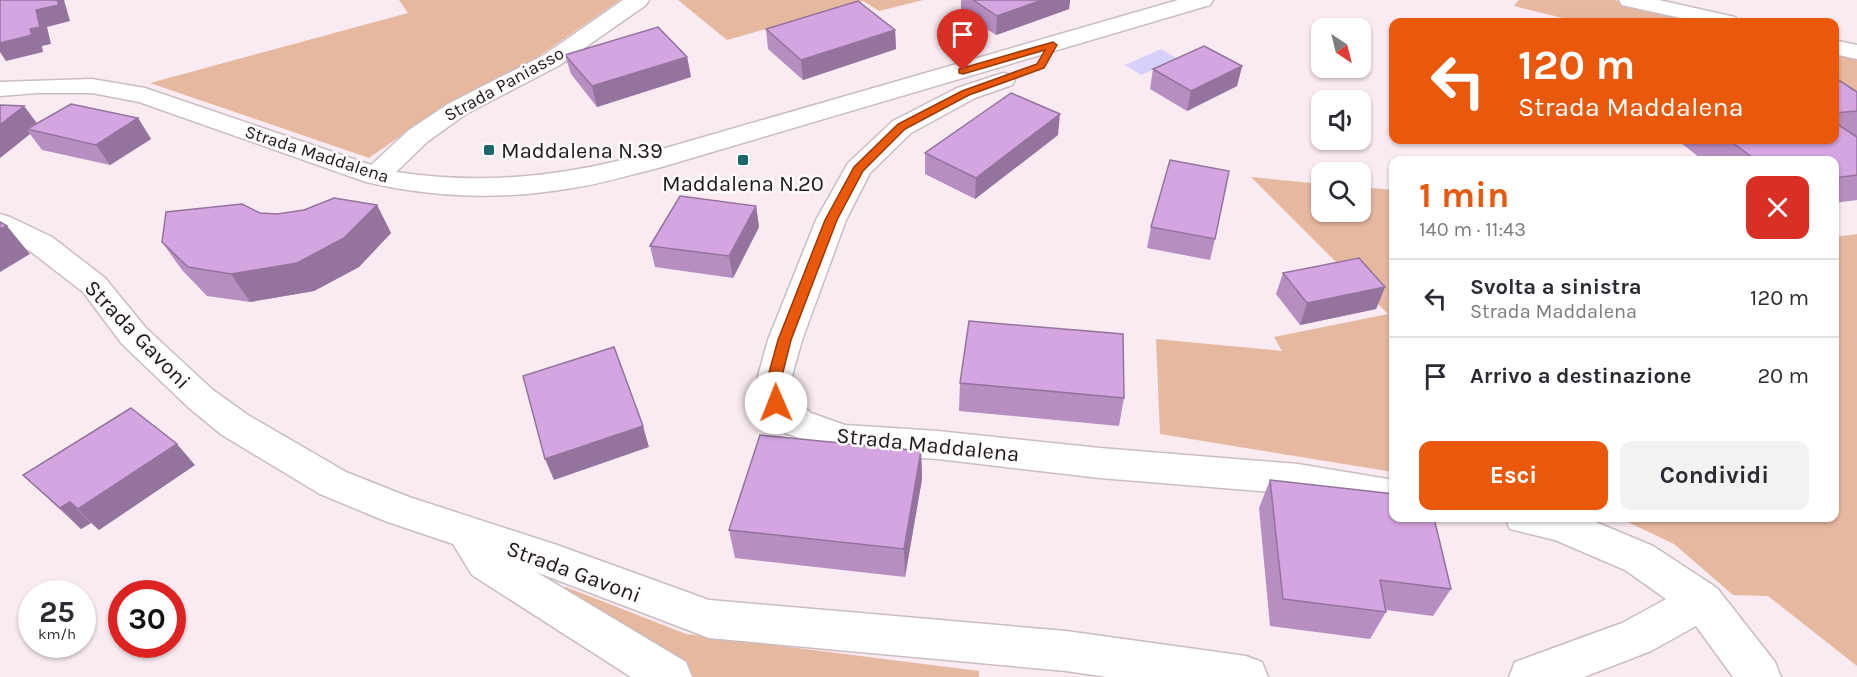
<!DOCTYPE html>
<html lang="it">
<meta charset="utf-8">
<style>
:root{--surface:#fff;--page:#f2f2f3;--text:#2b2b33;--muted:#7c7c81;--line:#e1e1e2;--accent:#ea580c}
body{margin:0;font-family:Karla,sans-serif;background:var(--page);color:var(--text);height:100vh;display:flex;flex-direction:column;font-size:22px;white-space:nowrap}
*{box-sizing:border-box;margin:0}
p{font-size:20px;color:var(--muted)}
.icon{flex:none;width:33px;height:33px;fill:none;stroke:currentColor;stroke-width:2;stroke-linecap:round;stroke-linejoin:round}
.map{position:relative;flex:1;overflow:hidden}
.panel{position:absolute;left:1389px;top:156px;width:450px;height:366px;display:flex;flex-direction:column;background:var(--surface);border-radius:12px;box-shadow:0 2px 4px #0004}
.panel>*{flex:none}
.top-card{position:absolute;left:1389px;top:18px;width:450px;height:126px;border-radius:12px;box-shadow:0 2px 4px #0004;background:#ea580c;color:#fff;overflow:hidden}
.needle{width:39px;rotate:145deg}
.buttons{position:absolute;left:1311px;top:18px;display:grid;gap:12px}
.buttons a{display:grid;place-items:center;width:60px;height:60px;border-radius:12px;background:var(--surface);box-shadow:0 2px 4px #0004;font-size:30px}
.speed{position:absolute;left:18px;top:580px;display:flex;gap:12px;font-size:30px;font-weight:700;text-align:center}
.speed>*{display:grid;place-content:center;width:78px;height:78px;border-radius:50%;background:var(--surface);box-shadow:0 2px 4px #0004;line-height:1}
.speed small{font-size:15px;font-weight:400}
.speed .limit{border:9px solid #d22;background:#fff;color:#111}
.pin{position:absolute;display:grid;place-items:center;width:51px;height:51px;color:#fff;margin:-62px -26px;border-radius:50% 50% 50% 0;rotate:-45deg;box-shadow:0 0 6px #0007}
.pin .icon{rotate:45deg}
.me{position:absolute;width:66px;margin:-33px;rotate:359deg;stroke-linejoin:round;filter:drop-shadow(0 0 4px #0008)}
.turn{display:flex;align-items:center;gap:21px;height:126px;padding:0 30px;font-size:27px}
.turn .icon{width:78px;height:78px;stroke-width:2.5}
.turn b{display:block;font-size:42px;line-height:51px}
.round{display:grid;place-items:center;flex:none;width:63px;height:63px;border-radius:12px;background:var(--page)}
.summary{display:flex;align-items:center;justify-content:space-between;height:102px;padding:0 30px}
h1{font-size:36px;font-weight:700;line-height:45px;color:var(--accent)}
.action{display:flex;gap:12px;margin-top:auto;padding:12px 30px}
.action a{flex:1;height:69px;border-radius:12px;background:var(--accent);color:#fff;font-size:24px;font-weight:700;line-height:69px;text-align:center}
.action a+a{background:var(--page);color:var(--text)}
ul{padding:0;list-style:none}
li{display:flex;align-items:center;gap:18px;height:78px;padding:0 30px;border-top:2px solid var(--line)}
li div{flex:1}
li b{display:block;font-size:22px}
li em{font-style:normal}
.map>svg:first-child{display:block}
</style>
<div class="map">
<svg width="1857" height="677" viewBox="0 0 1857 677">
<rect width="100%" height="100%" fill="#f9ebf1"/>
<g fill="#e7b8a0">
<path d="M399,0H620L539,56L435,112L369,158L150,83L408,13Z"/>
<path d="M678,0H923L879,11L863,1L727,40Z"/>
<path d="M1519,0H1614L1706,22H1579L1514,6Z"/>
<path d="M1835,53L1857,58V107L1835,98Z"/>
<path d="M1251,177L1321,184L1322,212H1360L1361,187L1393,190V472L1160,434L1156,339L1282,351L1274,337L1388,314Z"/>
<path d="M1857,234V666L1768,596L1733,595L1674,544L1619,518H1834L1835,237Z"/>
<path d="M566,587L686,634L979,671V677H693L558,590Z"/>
</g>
<path fill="#d5d1fb" d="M1161,49L1178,59L1141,75L1125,65Z"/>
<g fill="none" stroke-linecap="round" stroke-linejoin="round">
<g stroke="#cabcc2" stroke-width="3">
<g id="minor">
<path d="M623,0H649L646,5L560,65L466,114L427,142L396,172C481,185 557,177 638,156L1178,0H1213L1210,5L658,168C629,175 601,184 572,188C505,200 433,198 366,182L139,102L92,93H37L0,96V82L92,79L145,88L371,165L409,130L448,104L544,55Z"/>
<path d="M1619,0H1659L1735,17L1738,22H1699L1622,5Z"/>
<path d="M1834,40L1857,45V59L1834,54Z"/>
<path d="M1003,73L1012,75L1015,80L1012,85L975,98L911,133L870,173L846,220L802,340L792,376L793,398L811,413L845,425L938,431L1100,448L1298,464L1394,480V511L1298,494L1100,478L938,459L844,453L785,433L764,412L758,403V376L768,340L816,220L848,163L893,121L957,88Z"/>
<path d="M0,214L10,217L52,237L105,278L146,328L213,390L248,415L346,472L409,497L557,545L709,600L1066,631L1246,656L1262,662L1268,677H1107L1066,671L709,638L536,572L686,662L692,677H631L472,575L453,544L385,521L320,494L222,435L189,408L122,344L83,292L30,251L0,235Z"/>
<path d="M1505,518H1586L1653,546L1717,588L1775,662L1781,677H1733L1696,626L1651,651L1584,677H1509L1515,662L1622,623L1666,599L1625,570L1555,540L1510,529Z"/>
</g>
</g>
<use href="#minor" fill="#fff" fill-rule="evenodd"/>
</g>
<g fill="#b68ec1">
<path d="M961,0H1070L1069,9L996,35L961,12Z"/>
<path d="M766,29L895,30L896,49L803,80L768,49Z"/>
<path d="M565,55L687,57L691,77L597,107L571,74Z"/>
<path d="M1242,66L1237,86L1187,111L1150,89L1153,69Z"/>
<path d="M1834,77L1857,92V136H1856L1857,137V200L1834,203V160H1703L1677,140H1834Z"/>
<path d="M24,106L37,123L138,118L151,139L110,165L42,150L30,134L0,158Z"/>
<path d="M1058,135L975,199L925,174V153Z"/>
<path d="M377,205L391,233L359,267L314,291L250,302L207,296L182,270L162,242L260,213L277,214Z"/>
<path d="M756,206L759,227L733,278L655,267L650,246Z"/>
<path d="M1151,227L1215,239L1210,260L1147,248Z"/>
<path d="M1283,273L1385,287L1376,309L1300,325L1276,294Z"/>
<path d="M960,383L1124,398L1119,426L959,411Z"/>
<path d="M921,451L922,479L905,577L735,558L729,530Z"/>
<path d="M195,465L99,530L91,523L81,529L23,475Z"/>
<path d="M1270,480L1451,589L1433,616L1386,610V612L1370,639L1270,626L1259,508Z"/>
</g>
<g fill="#94749d">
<path d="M57,0H64L70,21L47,27L51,44L42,46L43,52L6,61L0,52V43L36,10Z"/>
<path d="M1042,0H1070L1069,9L996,35L997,16Z"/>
<path d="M895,30L896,49L803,80L801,60Z"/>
<path d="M687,57L691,77L597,107L592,86Z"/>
<path d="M1242,66L1237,86L1187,111L1191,91Z"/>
<path d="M24,106L39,127L27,129L30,134L0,158V125Z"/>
<path d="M1060,114L1058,135L975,199L976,178Z"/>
<path d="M138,118L151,139L110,165L96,145Z"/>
<path d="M377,205L391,233L359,267L314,291L250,302L231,274Z"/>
<path d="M756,206L759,227L733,278L729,256Z"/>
<path d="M7,226L30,254L0,272V229Z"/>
<path d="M1385,287L1376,309L1300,325L1307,303Z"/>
<path d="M643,426L649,447L554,480L545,459Z"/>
<path d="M177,444L195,465L99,530L78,509Z"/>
<path d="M921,451L922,479L905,577L904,549Z"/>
<path d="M70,502L91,523L81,529L60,508Z"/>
</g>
<g fill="#d4a5e0" stroke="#94749d" stroke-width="1.5">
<path d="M0,0H57L59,5L36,10L40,27L30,29L32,35L0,43Z"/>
<path d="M973,0H1042L997,16Z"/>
<path d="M858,1L895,30L801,60L766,29Z"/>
<path d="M658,27L687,57L592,86L565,55Z"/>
<path d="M1204,46L1242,66L1191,91L1153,69Z"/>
<path d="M1834,77L1857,92V111L1834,113Z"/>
<path d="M1011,93L1060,114L976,178L925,153Z"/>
<path d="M71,104L138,118L96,145L27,129Z"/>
<path d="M0,105L24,106L0,125Z"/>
<path d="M1834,122L1857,137V175L1834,178V160H1756L1729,140H1834Z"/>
<path d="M1170,160L1229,171L1215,239L1151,227Z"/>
<path d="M680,196L756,206L729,256L650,246Z"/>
<path d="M334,198L377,205L344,238L297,263L231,274L188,267L162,242L166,212L242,204L260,213L277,214L304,210Z"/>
<path d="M0,222L7,226L0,229Z"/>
<path d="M1359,258L1385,287L1307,303L1283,273Z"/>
<path d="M969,321L1123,334L1124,398L960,383Z"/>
<path d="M614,347L643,426L545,459L523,376Z"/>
<path d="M131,408L177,444L78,509L70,502L60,508L23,475Z"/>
<path d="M760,435L921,451L904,549L729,530Z"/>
<path d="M1270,480L1394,494V518H1434L1451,589L1380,580L1386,612L1283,599Z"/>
</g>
<path fill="#ea580c" stroke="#983908" stroke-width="1.5" d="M1053,42L1057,45L1044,68L969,95L905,129L863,171L837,220L791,340L782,376L783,403L781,407H771L768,376L778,340L825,220L854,167L898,124L962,91L1037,64L1045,50L963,74L959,73V69Z"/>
<g fill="#1a676c" stroke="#fefbfd" stroke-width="2">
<rect x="483" y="144" width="12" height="12" rx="3"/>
<rect x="737" y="154" width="12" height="12" rx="3"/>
</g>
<g text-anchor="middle" stroke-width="5" stroke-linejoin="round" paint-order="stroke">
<g font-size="18" fill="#1f1a1c" stroke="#fefbfd">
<text transform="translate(504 84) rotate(-29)" y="6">Strada Paniasso</text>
<text transform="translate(317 154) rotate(18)" y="6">Strada Maddalena</text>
</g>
<g font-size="22" fill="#1f1a1c" stroke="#fefbfd" text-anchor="start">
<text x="501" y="158">Maddalena N.39</text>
<text x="743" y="191" text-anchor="middle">Maddalena N.20</text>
</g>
<g font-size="22" fill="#1f1a1c" stroke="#fefbfd">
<text transform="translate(138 334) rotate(46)" y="8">Strada Gavoni</text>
<text transform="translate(928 444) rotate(6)" y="8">Strada Maddalena</text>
<text transform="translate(574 571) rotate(20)" y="8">Strada Gavoni</text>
</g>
</g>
</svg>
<div class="buttons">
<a><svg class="needle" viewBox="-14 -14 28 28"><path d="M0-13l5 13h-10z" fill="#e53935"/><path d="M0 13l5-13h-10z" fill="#7c7c81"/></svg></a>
<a><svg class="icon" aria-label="sound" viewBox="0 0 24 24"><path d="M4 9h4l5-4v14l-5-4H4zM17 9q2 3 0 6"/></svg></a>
<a><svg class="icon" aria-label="search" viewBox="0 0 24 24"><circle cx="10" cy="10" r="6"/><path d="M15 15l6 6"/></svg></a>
</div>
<div class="speed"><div>25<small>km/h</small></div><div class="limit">30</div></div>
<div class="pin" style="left:963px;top:71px;background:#d93025"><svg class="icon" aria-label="arrive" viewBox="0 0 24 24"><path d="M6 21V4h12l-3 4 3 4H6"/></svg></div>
<svg class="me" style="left:776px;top:403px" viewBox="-20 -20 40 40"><circle r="19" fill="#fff"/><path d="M0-13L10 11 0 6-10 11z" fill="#ea580c"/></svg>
<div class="top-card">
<div class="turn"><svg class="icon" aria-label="left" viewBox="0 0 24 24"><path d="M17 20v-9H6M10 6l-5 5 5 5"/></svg><div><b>120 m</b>Strada Maddalena</div></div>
</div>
<section class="panel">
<div class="summary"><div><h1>1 min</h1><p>140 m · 11:43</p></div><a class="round" style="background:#d93025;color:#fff"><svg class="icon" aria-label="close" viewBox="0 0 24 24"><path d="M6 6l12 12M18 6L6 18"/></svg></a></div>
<ul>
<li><svg class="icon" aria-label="left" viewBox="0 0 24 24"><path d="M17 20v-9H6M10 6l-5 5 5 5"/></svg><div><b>Svolta a sinistra</b><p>Strada Maddalena</p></div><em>120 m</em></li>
<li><svg class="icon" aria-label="arrive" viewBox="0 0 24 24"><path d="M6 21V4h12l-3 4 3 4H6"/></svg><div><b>Arrivo a destinazione</b></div><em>20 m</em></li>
</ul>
<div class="action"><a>Esci</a><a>Condividi</a></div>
</section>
</div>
